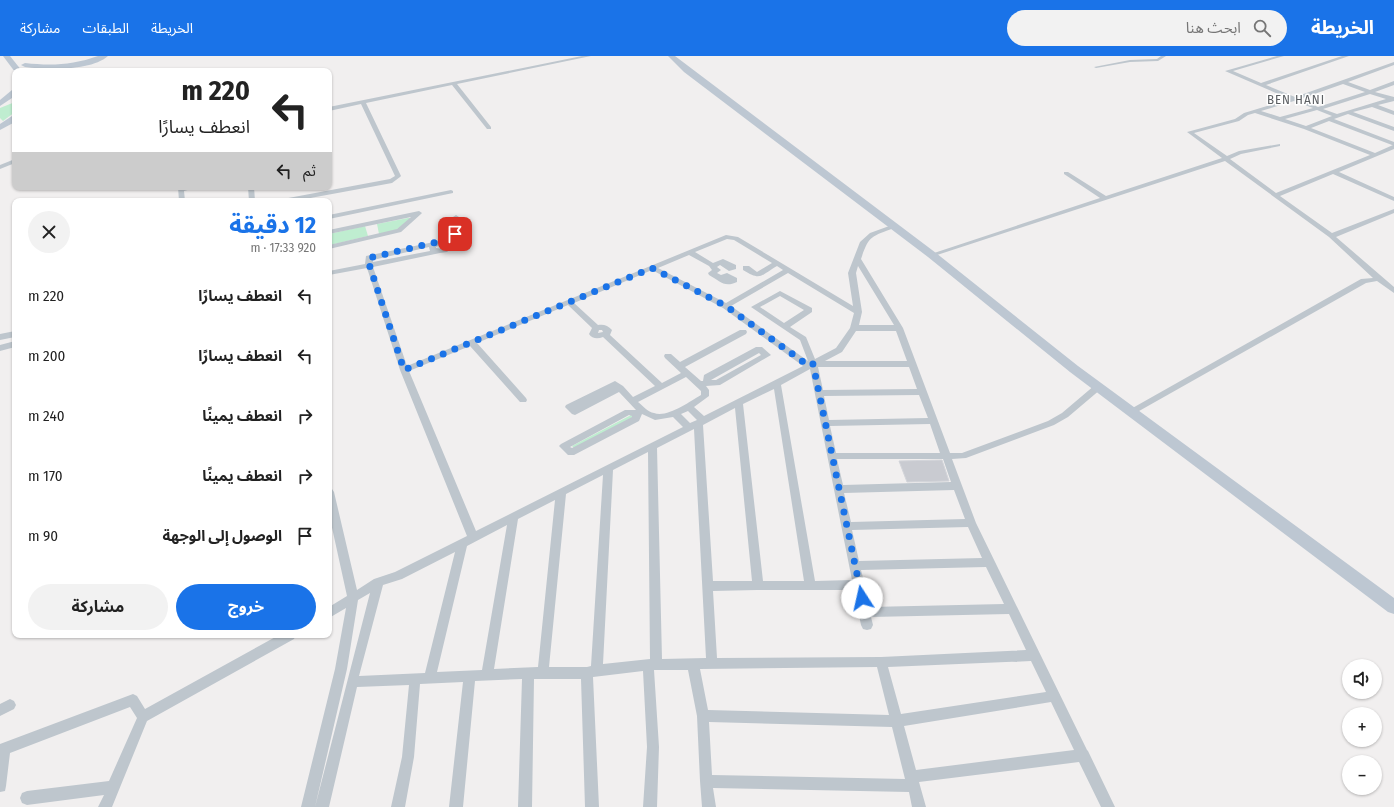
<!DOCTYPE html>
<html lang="ar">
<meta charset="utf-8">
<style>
:root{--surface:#fff;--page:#f2f2f2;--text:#222;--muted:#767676;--accent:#1a73e8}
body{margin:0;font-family:"Fira Sans Condensed","Noto Sans Arabic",sans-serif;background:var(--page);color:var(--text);direction:rtl;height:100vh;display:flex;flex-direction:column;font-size:15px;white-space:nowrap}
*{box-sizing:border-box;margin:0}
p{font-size:13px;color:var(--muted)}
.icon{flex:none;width:22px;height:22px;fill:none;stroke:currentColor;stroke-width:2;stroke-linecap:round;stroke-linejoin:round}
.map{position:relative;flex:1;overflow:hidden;direction:ltr}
.details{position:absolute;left:12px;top:142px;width:320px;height:440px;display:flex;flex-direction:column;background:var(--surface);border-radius:8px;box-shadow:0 1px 3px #0004;direction:rtl}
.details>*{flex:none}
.hud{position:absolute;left:12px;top:12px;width:320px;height:122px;border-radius:8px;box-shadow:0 1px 3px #0004;direction:rtl;background:#fff;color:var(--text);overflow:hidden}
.controls{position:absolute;left:1342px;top:603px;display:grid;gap:8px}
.controls a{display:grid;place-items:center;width:40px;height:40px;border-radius:50%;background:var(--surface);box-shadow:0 1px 3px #0004;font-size:20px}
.pin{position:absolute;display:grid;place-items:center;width:34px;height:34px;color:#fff;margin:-17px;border-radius:8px;box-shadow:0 2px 6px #0006}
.me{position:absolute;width:44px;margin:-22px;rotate:350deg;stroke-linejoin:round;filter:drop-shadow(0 0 3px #0008)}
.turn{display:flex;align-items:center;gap:14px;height:84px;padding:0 16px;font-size:18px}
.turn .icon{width:52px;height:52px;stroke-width:2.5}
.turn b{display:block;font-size:28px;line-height:34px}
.then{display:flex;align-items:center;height:38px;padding:0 16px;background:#0003;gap:8px;font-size:15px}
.round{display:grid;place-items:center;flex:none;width:42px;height:42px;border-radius:21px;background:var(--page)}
.summary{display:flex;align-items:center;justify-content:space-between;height:68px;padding:0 16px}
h1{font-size:24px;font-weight:700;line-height:30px;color:var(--accent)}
.primary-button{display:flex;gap:8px;margin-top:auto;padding:8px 16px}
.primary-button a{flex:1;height:46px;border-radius:24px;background:var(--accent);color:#fff;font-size:16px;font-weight:700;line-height:46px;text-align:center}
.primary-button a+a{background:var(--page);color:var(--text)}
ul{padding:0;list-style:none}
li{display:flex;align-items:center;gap:12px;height:60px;padding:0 16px}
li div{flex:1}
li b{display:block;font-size:15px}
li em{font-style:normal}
header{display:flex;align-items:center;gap:24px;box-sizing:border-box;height:56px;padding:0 20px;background:var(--accent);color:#fff}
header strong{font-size:19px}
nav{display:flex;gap:22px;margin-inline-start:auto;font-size:14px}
.search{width:280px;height:36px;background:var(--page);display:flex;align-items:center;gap:10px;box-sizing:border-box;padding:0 14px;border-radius:22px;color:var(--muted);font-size:15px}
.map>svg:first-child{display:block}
</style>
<header>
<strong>الخريطة</strong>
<div class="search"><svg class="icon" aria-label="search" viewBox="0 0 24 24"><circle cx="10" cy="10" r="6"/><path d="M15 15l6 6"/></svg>ابحث هنا</div>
<nav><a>الخريطة</a><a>الطبقات</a><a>مشاركة</a></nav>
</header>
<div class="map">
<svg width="1394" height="751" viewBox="0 0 1394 751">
<rect width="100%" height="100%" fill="#f1efef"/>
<g fill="#bfedd0">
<path d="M15,46V56L3,65L0,62V52Z"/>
<path d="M408,162H411L396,174L379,178L377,168Z"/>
<path d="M365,170L368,180L330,189L329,178Z"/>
<path d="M631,359L633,361L574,392L572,390Z"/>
</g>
<path fill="#c9cbd1" stroke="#d3d5da" d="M942,404L949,425L907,426L899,405Z"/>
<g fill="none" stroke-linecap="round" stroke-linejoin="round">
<g fill="#bec6cd" fill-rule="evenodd">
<path d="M582,0H591L457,28L491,71V73H487L452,29L366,47L401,120L400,121L392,127L294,145H280L283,143L390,123L395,120L361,48L329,55V51Z"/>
<path d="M1161,0H1166L1158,5L1130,6L1096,12L1094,11L1130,4L1157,3Z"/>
<path d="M1277,0H1284L1233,15L1261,27L1342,0H1349L1266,29L1295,41L1394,6V9L1348,26L1370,34L1394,25V29L1375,36L1394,41V45L1378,49L1394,55V59L1372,51L1353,56L1394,71V75L1348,58L1334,63L1394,86V93L1339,116L1394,141V145L1333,118L1280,140L1332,177L1394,153V157L1336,181L1394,231V237L1377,225L1366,227L1132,359L1128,356L1129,354L1361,223L1373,222L1329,181L1225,105L934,200L932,201L928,199L1100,142L1064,118V116H1068L1106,140L1222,102L1187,76L1235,63L1244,57L1290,43L1225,15ZM1343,28L1365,36L1318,51L1300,43ZM1370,38L1386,43L1337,58L1323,53ZM1294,45L1313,52L1280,61L1261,55ZM1317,54L1332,60L1306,70L1285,63ZM1255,57L1304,73L1370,99L1276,137L1230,103L1241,98L1280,90V88L1239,95L1227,100L1194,77L1239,65L1248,59ZM1329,65L1392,89H1393L1375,97L1311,72Z"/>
<path d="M15,103V107L0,113V109Z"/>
<path d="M178,131H198L184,135L185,145H179Z"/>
<path d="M248,131H254L255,145H249Z"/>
<path d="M451,134L453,135V137L329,163V159Z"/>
<path d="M419,155L422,157L421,158L401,176L329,193V189L397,173L411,161L329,178V174Z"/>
<path d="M456,159L459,161L461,172L452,186L454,190L447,196L440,197L373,211L407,310L726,179L738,181L853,250L848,217L860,186L870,177L892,169L894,170V172C871,181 869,179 861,203L903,272L950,397H962L1048,365L1062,357L1095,329H1101L1102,331L1101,333L1068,361L1054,369L966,402L952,403L976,467L1087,694L1088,695L1115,751H1101L1079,706L919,726L926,751H912L909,736L713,732L716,751H702L700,725L697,660L688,614H654L659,691L657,751H643L647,691L643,615L593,621L599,751H585L581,623H534L532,751H518L522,623L475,625L463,751H449L463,626L420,628L414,701L405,751H391L402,701L409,629L357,631L329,751H315L370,537L358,544L347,613L315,751H301L335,613L346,552L329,562V551L347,540L329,458V432L332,433L334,436L357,534L374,523L395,516L467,480L400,314L367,212L329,219V215L365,208L366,200L434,186L441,183L447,184L455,172L453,161ZM727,183L734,184L772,207L757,216L749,210H743V214C761,225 760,220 777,210L783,214L726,247L658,212L689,199L709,210L712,214L708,217L709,219C720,225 724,232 737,226V222L727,217L721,219L717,217L721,214L717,211L720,209L729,215L736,213V209L723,203L713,207L695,196ZM442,187L446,188L447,190L443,193L436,192V191ZM429,191L430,195L373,206V204ZM858,210L894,269H859L862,256L856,217ZM652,214L723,252L803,310L704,360L694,351L709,340V334L706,330L720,329L771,299L762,291H756L704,319L703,325H701L685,311L746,278L747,276L746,274H740L680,306L671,298H665L664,300L665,302L681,317L662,327L610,279L612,274C608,269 603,268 598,269L574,247ZM788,217L854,257L850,272L836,292L815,303L806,281L790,271L812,256V252L780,235L751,251L800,284L808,305L731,250ZM780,240L804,254L784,267L760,251ZM568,249L592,272L589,278C592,283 598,283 603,281L655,330L633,341L623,330L615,325L566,349L565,351L572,358L575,359L619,336L636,354H625L561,388L559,390L568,399H574L639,365L642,358L655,364L673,361L683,371L476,475L409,315L470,290L520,346H526L527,344L526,342L477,287ZM599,274H602L603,276L598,277ZM856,275H896L907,305H825L842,296ZM759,297L761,299L716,324H711ZM818,311H909L917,333L823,334ZM810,313L852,524L815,525L781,329ZM686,321L701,335V339C689,346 667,362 654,357C648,356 643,350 638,346ZM774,333L804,525H763L743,348ZM919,339L928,362L829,364L824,340ZM735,352L752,525H713L703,369ZM688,355L697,364L690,367L681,358ZM629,359L632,360V361L572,392L570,391ZM930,368L940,397H836L830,370ZM694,373L706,602L662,603L657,392ZM648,396L650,603L603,608L613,414ZM837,403H943L951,426L843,429ZM603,419L591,610L587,611H549L566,438ZM954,434L965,463L851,466L844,437ZM555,444L538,611L494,613L518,463ZM507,469L482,614L437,616L467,490ZM968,471L982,502L859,505L852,474ZM455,496L425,617L359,620L383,529L402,523ZM986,511L1004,548L869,551L864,531L865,529L861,514ZM757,534H854L861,569L863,573L867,574L871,573L873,569L871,561L1009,558L1026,594L881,601L717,602L713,535ZM1031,605L1046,636L901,658L888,611ZM877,611L889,659L708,654L700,613ZM1051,646L1074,694L916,714L904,670ZM709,666L892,671L905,723L712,719Z"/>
<path d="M15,275V281L0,284V278Z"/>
<path d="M15,285V291L0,295V289Z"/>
<path d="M279,579H296L294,583L147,665L112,751H98L104,739L27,749L22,747L20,742L22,737L27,735L109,725L137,662L130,651L10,697L6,730L5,735L0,736V688L133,638L137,640L145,653Z"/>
<path d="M10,643L14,645L16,649L14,653L0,660V648Z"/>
</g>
<g fill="#bdc7d2" fill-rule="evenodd">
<path d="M3,0H10L22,15L15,16Z"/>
<path d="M98,0H108C91,15 48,14 25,11L21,9L25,7C51,10 73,9 98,0Z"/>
<path d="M668,0H675L936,197L1078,310L1394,542V558L1388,556L1070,316L928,201L684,16Z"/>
<path d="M12,34H15V40L0,50V44Z"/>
<path d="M12,60H15V66L0,74V68Z"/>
</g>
</g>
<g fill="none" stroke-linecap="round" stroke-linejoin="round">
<path stroke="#1a73e8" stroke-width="7" stroke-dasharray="0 12.6" d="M455,178L449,186L441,185L369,202V208L404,314L652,212L726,250L809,310L813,308L862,542"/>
</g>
<g text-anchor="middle" stroke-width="3" stroke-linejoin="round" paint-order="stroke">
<g font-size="13" letter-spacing="1" fill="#5c5f63" stroke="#fff">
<text x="1296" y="48">BEN HANI</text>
</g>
</g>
</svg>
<div class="controls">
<a><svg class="icon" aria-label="sound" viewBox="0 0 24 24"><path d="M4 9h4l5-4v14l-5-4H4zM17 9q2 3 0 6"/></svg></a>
<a>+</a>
<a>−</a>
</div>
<div class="pin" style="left:455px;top:178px;background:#d93025"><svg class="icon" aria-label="arrive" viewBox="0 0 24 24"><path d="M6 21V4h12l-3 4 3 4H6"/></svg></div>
<svg class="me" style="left:862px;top:542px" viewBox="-20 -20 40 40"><circle r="19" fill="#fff"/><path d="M0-13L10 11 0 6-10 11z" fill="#1a73e8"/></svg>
<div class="hud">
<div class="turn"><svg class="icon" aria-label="left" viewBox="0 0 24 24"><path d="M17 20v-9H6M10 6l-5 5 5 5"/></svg><div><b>220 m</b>انعطف يسارًا</div></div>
<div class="then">ثم<svg class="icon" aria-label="left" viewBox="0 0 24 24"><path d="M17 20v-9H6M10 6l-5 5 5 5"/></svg></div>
</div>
<section class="details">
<div class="summary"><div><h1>12 دقيقة</h1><p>920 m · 17:33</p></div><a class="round"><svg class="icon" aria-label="close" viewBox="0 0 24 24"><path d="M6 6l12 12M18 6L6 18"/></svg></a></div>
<ul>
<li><svg class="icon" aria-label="left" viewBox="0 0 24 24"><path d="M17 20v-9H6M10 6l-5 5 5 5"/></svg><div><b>انعطف يسارًا</b></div><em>220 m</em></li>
<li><svg class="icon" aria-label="left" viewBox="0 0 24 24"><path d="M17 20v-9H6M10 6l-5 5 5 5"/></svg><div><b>انعطف يسارًا</b></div><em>200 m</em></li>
<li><svg class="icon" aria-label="right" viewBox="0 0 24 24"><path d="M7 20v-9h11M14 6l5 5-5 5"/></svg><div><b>انعطف يمينًا</b></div><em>240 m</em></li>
<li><svg class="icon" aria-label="right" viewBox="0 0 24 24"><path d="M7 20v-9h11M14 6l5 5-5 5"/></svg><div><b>انعطف يمينًا</b></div><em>170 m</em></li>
<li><svg class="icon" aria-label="arrive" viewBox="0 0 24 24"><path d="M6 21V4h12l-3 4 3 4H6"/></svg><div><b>الوصول إلى الوجهة</b></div><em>90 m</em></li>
</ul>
<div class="primary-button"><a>خروج</a><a>مشاركة</a></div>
</section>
</div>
